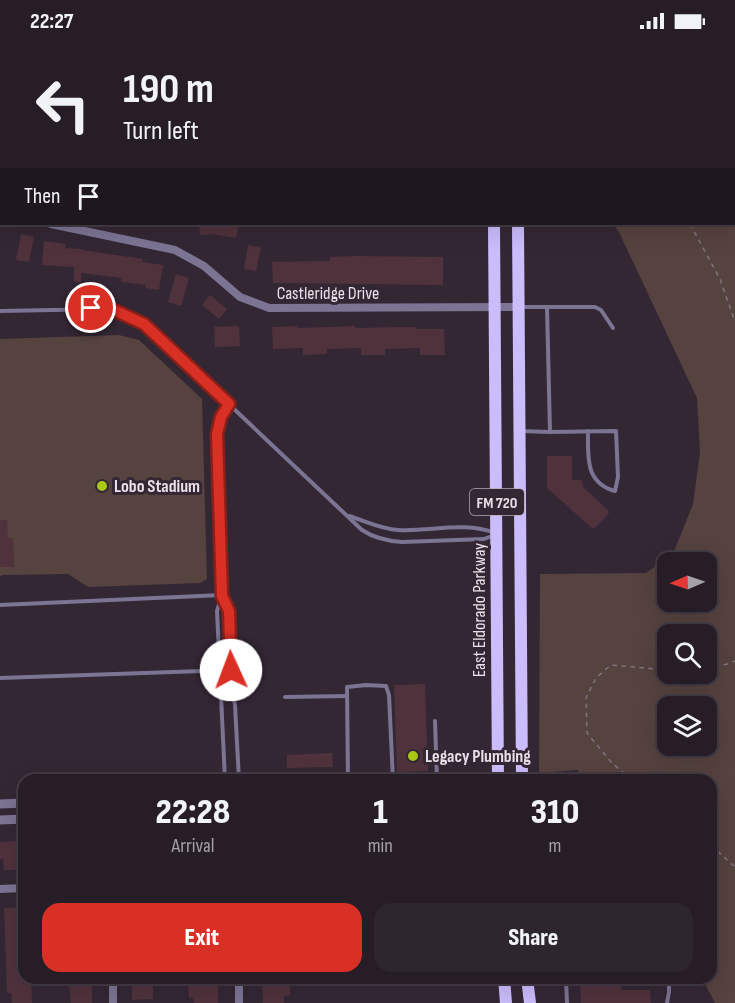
<!DOCTYPE html>
<style>
:root{--surface:#261d27;--page:#2e262f;--text:#f1f3f6;--muted:#a4a2a7;--line:#423b44;--accent:#d93025}
body{margin:0;font-family:"Sofia Sans Condensed",sans-serif;background:var(--page);color:var(--text);height:100vh;display:flex;flex-direction:column;font-size:22px;white-space:nowrap}
*{box-sizing:border-box;margin:0}
p{font-size:20px;color:var(--muted)}
.icon{flex:none;width:33px;height:33px;fill:none;stroke:currentColor;stroke-width:2;stroke-linecap:round;stroke-linejoin:round}
.map{position:relative;flex:1;overflow:hidden}
.panel{position:absolute;left:18px;top:732px;width:699px;height:210px;display:flex;flex-direction:column;background:var(--surface);border-radius:18px;box-shadow:0 6px 24px #0002,0 0 0 2px var(--line)}
.panel>*{flex:none}
.guide{position:absolute;left:0px;top:0px;width:735px;height:183px;box-shadow:0 6px 24px #0002,0 0 0 2px var(--line);background:#261d27;color:var(--text);overflow:hidden}
.needle{width:39px;rotate:268deg}
.buttons{position:absolute;left:657px;top:510px;display:grid;gap:12px}
.buttons a{display:grid;place-items:center;width:60px;height:60px;border-radius:12px;background:var(--surface);box-shadow:0 6px 24px #0002,0 0 0 2px var(--line);font-size:30px}
.pin{position:absolute;display:grid;place-items:center;width:51px;height:51px;color:#fff;margin:-26px;border:3px solid #fff;border-radius:50%;box-shadow:0 2px 6px #0007}
.me{position:absolute;width:66px;margin:-33px;rotate:358deg;stroke-linejoin:round;filter:drop-shadow(0 0 4px #0008)}
.turn{display:flex;align-items:center;gap:21px;height:126px;padding:0 24px;font-size:27px}
.turn .icon{width:78px;height:78px;stroke-width:2.5}
.turn b{display:block;font-size:42px;line-height:51px}
.then{display:flex;align-items:center;height:57px;padding:0 24px;background:#0003;gap:12px;font-size:22px}
.eta{display:flex;justify-content:space-evenly;align-items:center;height:102px;text-align:center}
.eta b{font-size:36px;font-weight:800;line-height:42px}
.cta{display:flex;gap:12px;margin-top:auto;padding:12px 24px}
.cta a{flex:1;height:69px;border-radius:18px;background:var(--accent);color:#fff;font-size:24px;font-weight:800;line-height:69px;text-align:center}
.cta a+a{background:var(--page);color:var(--text)}
.status{display:flex;justify-content:space-between;align-items:center;height:42px;padding:0 30px;background:var(--surface);direction:ltr}
.status svg{height:16px;fill:currentColor}
.map>svg:first-child{display:block}
</style>
<div class="status"><b>22:27</b><svg viewBox="0 0 49 12"><path d="M0 12V9h3v3zM5 12V6h3v6zM10 12V3h3v9zM15 12V0h3v12zM26 1h20v11H26zM47 4h2v5h-2z"/></svg></div>
<div class="map">
<svg width="735" height="961" viewBox="0 0 735 961">
<rect width="100%" height="100%" fill="#332734"/>
<g fill="#56423f" fill-rule="evenodd">
<path d="M536,0H735V961H715L702,936H711V738H578V728L539,731L540,532L646,531L673,512L693,462L700,411L697,356L618,188L612,182H734V2ZM668,520H706V560H668ZM706,592V632H668V592ZM668,664H706V704H668Z"/>
<path d="M119,293L139,298L202,357L207,537L200,541L88,545L68,532L2,533L0,535V297Z"/>
</g>
<g fill="none" stroke-linecap="round" stroke-linejoin="round">
<path stroke="#4f5365" stroke-width="3" d="M564,0L568,2"/>
<path stroke="#0d172c" stroke-width="16" d="M734,38H735"/>
</g>
<g fill="#4f323c">
<path d="M199,182H239L236,196L212,192L200,193Z"/>
<path d="M21,192L34,195L29,220L16,218Z"/>
<path d="M44,199L66,202L65,206L82,207V208L143,217L142,220L163,223L159,248L145,246L146,243L121,240V236L81,231V240H74V225L42,223Z"/>
<path d="M248,203L261,205L256,229L244,227Z"/>
<path d="M354,214L443,215V243L273,241L272,220L330,219V215Z"/>
<path d="M176,232L189,236L181,264L168,260Z"/>
<path d="M210,253L227,267L219,277L202,263Z"/>
<path d="M239,284L240,304L215,305L214,285Z"/>
<path d="M297,284V286L355,284V286L401,285H415V287H444L445,313H420V306L385,307V313H361V306L327,307V312L303,313V306L273,307L272,285Z"/>
<path d="M547,414H572V438H582L583,445L608,468L609,471L595,486H592L547,446Z"/>
<path d="M0,478H7L8,496H13L14,525H0Z"/>
<path d="M425,642L428,729L397,730L394,643Z"/>
<path d="M332,711L333,725L287,726V713Z"/>
<path d="M24,799V828H4L3,817H0V800Z"/>
<path d="M24,865V936H31L32,961H12L11,951H7L4,866Z"/>
<path d="M68,936H92V961H71Z"/>
<path d="M132,936H153V957L132,958Z"/>
<path d="M290,936V953L284,954V961H263L262,937Z"/>
<path d="M580,936H621V948H650L651,961H581Z"/>
<path d="M218,938V961H194L193,956H189L188,939Z"/>
</g>
<g fill="none" stroke-linecap="round" stroke-linejoin="round">
<g stroke="#7f747f" stroke-width="1.5" stroke-dasharray="4.5 4.5" stroke-linecap="butt">
<path d="M634,0V2"/>
<path d="M690,182L720,237L735,280"/>
<path d="M706,626L728,622L735,619"/>
<path d="M632,738L612,721L587,691L586,656L596,636L611,623L668,628"/>
<path d="M711,803L735,825"/>
</g>
<g stroke="#7b7493" stroke-width="4">
<path d="M356,0V2"/>
<path d="M547,265H595L601,268L613,286"/>
<path d="M0,269L106,267L122,271L144,282L362,488C374,496 387,499 402,500L484,497L492,494"/>
<path d="M520,389L550,390L547,265H521"/>
<path d="M550,390L616,389L618,435L615,449C585,441 588,415 588,389"/>
<path d="M349,474C365,479 381,487 398,488C430,490 464,479 495,491"/>
<path d="M0,563L222,553L217,392L221,375L229,362"/>
<path d="M0,636L231,628"/>
<path d="M285,655L347,654"/>
<path d="M435,679L437,738"/>
<path d="M393,735L437,734"/>
<path d="M225,738L217,569L222,553L229,569L231,640L235,663L239,738"/>
<path d="M348,738L347,645L366,643L386,644L389,653L393,738"/>
<path d="M566,936L567,961"/>
<path d="M667,961L669,950V936"/>
</g>
<g stroke="#7b7493" stroke-width="8">
<path d="M0,171L2,172"/>
<path d="M51,182L175,208L204,224L240,255L269,266L518,265"/>
<path d="M0,847L24,846"/>
<path d="M113,936V961"/>
<path d="M239,936V961"/>
</g>
<g stroke="#7b7493" stroke-width="9">
<path d="M0,762L24,761"/>
<path d="M0,778L24,777"/>
</g>
<g stroke="#cbbcfc" stroke-width="12">
<path d="M493,0V2"/>
<path d="M517,0V2"/>
<path d="M494,182L498,738"/>
<path d="M518,182L522,738"/>
<path d="M504,936L506,961"/>
<path d="M527,936L530,961"/>
</g>
</g>
<g fill="none" stroke-linecap="round" stroke-linejoin="round">
<g stroke="#8d1f18" stroke-width="15">
<path id="route" d="M91,266L114,268L144,282L229,362L221,375L217,392L222,554L229,569L231,628"/>
</g>
<use href="#route" stroke="#d93025" stroke-width="10"/>
</g>
<g fill="#aac717" stroke="#332734" stroke-width="2">
<circle cx="102" cy="444" r="6"/>
<circle cx="413" cy="714" r="6"/>
</g>
<g text-anchor="middle" stroke-width="6" stroke-linejoin="round" paint-order="stroke">
<rect fill="#332734" stroke="#b2a8b3" stroke-width="1.5" x="470" y="447" width="54" height="26" rx="4.5"/>
<g font-size="16" font-weight="bold" fill="#e9e0e9">
<text x="497" y="466">FM 720</text>
</g>
<g font-size="18" fill="#e9e0e9" stroke="#332734">
<text x="328" y="257">Castleridge Drive</text>
<text transform="translate(479 568) rotate(-90)" y="6">East Eldorado Parkway</text>
</g>
<g font-size="18" font-weight="bold" fill="#e9e0e9" stroke="#332734" text-anchor="start">
<text x="114" y="450">Lobo Stadium</text>
<text x="425" y="720">Legacy Plumbing</text>
</g>
</g>
</svg>
<div class="buttons">
<a><svg class="needle" viewBox="-14 -14 28 28"><path d="M0-13l5 13h-10z" fill="#e53935"/><path d="M0 13l5-13h-10z" fill="#a4a2a7"/></svg></a>
<a><svg class="icon" aria-label="search" viewBox="0 0 24 24"><circle cx="10" cy="10" r="6"/><path d="M15 15l6 6"/></svg></a>
<a><svg class="icon" aria-label="layers" viewBox="0 0 24 24"><path d="M12 4l9 5-9 5-9-5zM3 14l9 5 9-5"/></svg></a>
</div>
<div class="pin" style="left:91px;top:266px;background:#d93025"><svg class="icon" aria-label="arrive" viewBox="0 0 24 24"><path d="M6 21V4h12l-3 4 3 4H6"/></svg></div>
<svg class="me" style="left:231px;top:628px" viewBox="-20 -20 40 40"><circle r="19" fill="#fff"/><path d="M0-13L10 11 0 6-10 11z" fill="#d93025"/></svg>
<div class="guide">
<div class="turn"><svg class="icon" aria-label="left" viewBox="0 0 24 24"><path d="M17 20v-9H6M10 6l-5 5 5 5"/></svg><div><b>190 m</b>Turn left</div></div>
<div class="then">Then<svg class="icon" aria-label="arrive" viewBox="0 0 24 24"><path d="M6 21V4h12l-3 4 3 4H6"/></svg></div>
</div>
<section class="panel">
<div class="eta">
<div><b>22:28</b><p>Arrival</p></div>
<div><b>1</b><p>min</p></div>
<div><b>310</b><p>m</p></div>
</div>
<div class="cta"><a>Exit</a><a>Share</a></div>
</section>
</div>
